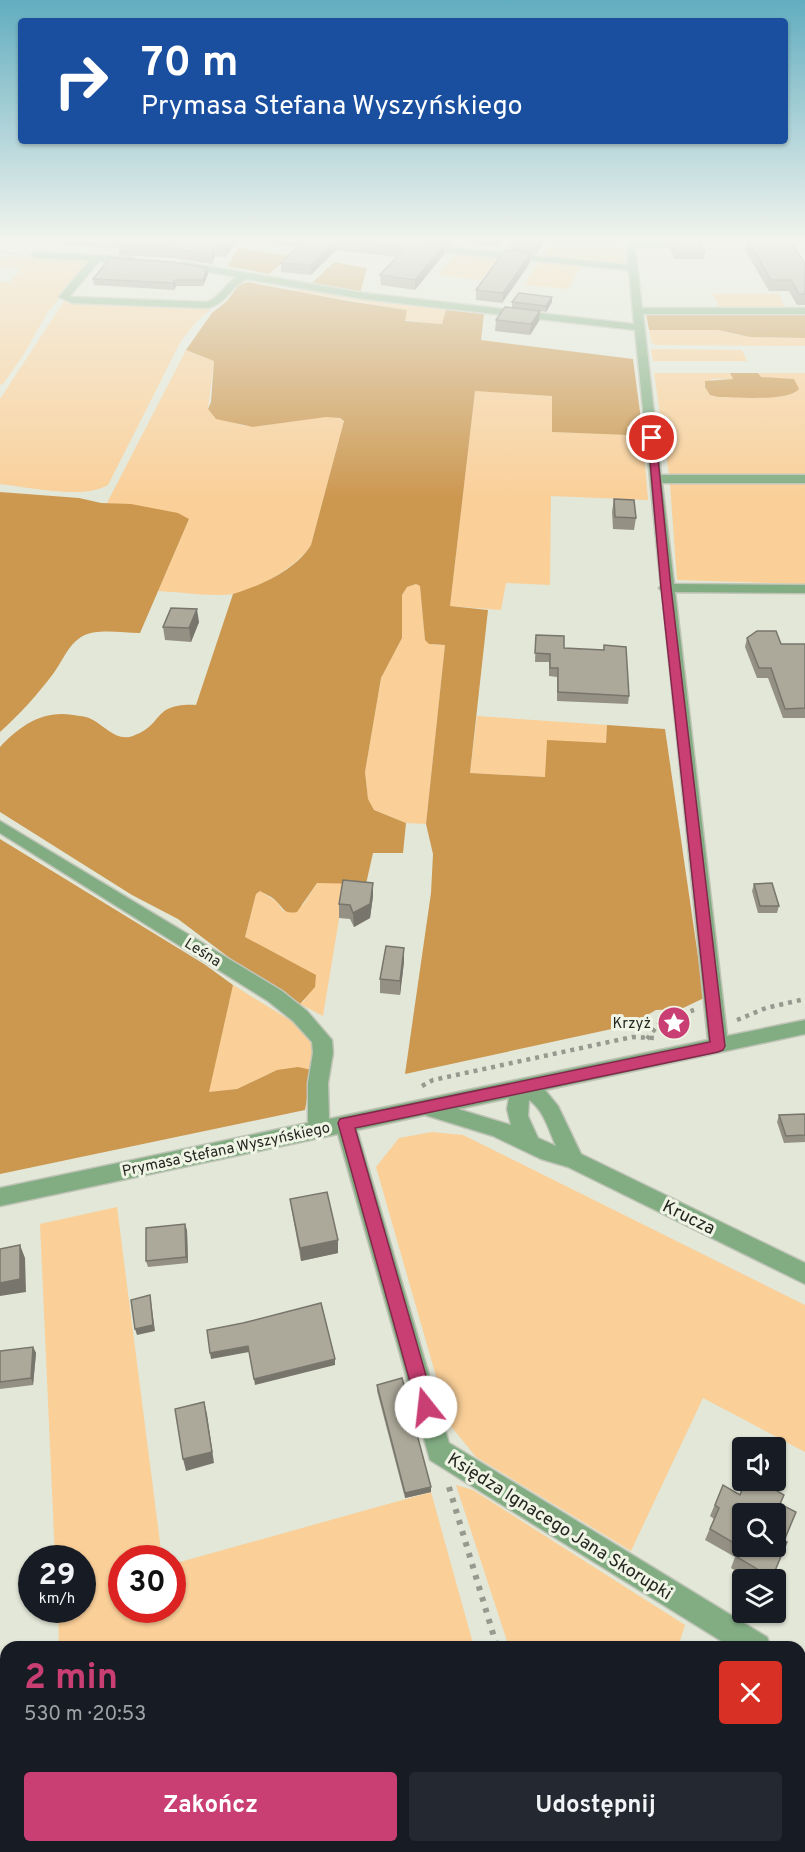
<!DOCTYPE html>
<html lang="pl">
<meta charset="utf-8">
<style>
:root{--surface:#171b24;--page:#242831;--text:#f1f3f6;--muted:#9ea1a6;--accent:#c93e73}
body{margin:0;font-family:Overpass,sans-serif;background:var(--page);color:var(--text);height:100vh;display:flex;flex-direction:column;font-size:22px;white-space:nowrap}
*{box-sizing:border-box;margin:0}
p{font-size:20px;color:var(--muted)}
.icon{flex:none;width:33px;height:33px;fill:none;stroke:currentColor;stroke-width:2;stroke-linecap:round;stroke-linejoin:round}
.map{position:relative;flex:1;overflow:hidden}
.details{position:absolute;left:0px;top:1641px;width:806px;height:212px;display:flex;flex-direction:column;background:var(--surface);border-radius:18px 18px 0 0;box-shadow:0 2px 4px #0004}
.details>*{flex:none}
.guide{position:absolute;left:18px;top:18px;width:770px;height:126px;border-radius:6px;box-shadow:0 2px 4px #0004;background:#1a4fa0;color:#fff;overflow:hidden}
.tools{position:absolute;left:732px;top:1437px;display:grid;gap:12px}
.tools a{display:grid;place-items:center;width:54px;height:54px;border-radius:6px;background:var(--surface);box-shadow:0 2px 4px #0004;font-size:30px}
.speed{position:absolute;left:18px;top:1545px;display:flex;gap:12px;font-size:30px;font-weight:700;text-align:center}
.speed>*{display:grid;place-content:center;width:78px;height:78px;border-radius:50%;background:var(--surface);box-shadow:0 2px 4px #0004;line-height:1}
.speed small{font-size:15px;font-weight:400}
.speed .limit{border:9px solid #d22;background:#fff;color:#111}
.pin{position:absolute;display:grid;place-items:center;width:51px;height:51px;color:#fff;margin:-26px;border:3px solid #fff;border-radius:50%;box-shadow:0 2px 6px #0007}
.me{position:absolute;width:66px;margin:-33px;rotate:344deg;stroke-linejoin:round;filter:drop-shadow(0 0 4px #0008)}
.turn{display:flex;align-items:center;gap:21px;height:126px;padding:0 24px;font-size:27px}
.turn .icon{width:78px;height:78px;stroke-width:2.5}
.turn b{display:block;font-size:42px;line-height:51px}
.round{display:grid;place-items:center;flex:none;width:63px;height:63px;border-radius:6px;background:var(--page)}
.head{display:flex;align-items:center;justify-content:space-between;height:102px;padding:0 24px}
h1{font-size:36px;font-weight:700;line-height:45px;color:var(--accent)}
.primary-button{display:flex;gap:12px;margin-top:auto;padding:12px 24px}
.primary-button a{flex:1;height:69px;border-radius:6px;background:var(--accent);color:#fff;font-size:24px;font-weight:700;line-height:69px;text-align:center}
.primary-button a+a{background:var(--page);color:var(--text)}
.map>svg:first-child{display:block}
</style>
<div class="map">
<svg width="805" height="1852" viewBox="0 0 805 1852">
<rect width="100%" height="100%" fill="#e2e7d8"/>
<g fill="#facf98">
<path d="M554,241H621L624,264L543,256Z"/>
<path d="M456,253L498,257L481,280L438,275Z"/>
<path d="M7,256L89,261L47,313L24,354L3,384L0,385V282H10L22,268L0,267V261Z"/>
<path d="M540,261L582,265L568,289L524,285Z"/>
<path d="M300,287L350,297L446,310L442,324L405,320L407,310L296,291Z"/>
<path d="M713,294H778L786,309H720Z"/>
<path d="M64,301L214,306L196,322L181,341L108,485C83,500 29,487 0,484V399Z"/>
<path d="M649,330H718L739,335L769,338H805V346L657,345L652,344Z"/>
<path d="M653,349L742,350L747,361H653L651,350Z"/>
<path d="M186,350L214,361L208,409C220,415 233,425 247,426C272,429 324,406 344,421L311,545C299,565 257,590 233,594C211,597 181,592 158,591L189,519L107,503Z"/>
<path d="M654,373H730L733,379H712L704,385L710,395L718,397H772L774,379L761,377L758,373H805V474H669Z"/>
<path d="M475,390L553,396L552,432L628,435L627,426L642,427L648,500L551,496L550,585L506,583L501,610L450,606Z"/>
<path d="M670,484H805V584L677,580Z"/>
<path d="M416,584L420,586L425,640L434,645H445L426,824L406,823L374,810L368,800L365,772L381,678L402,638V595L407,587Z"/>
<path d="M477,716L607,725L606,743L545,777L470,773Z"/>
<path d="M317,883H345L323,1016L300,1004L305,1000L245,937L256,894L260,891L277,902L283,911L303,905Z"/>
<path d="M233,985L306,1030L316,1044L312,1070H277L237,1089L208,1093Z"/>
<path d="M432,1132L463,1135L805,1305V1452L703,1398L631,1551L476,1457L450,1425L376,1167L399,1138Z"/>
<path d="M117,1207L162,1558H122V1610H172L173,1564L431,1492L474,1647H59L58,1610H82V1558H55L40,1224Z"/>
<path d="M456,1485L473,1490L685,1625L678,1647H509Z"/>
<path d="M6,1782V1846H338L339,1852H0V1793Z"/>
<path d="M720,1846L723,1852H563L562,1847Z"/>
<path d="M530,1847L531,1852H389L388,1847Z"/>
</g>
<g fill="#cc974f">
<path d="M238,248L290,256L269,274L228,266Z"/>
<path d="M334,262L367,268L360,293L312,283Z"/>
<path d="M248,282L348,301L407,310L405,321L442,324L446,310L484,314L481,340L633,359L642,427L627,426L628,435L552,432V396L475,391L450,606L488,610L470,773L545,777L547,740L606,743L607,725L665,729L704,998L681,1009L656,1010L630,1025L405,1074L431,893L433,854L426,824L445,645L429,644L425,640L420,586L416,584L407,587L402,595V638L381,678L365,772L368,799L374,810L406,823L403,853H373L366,884L317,883L297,912C284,914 285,910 277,902C273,897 265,894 260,891L256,894L245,937L316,975L315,987L300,1004L239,965L178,919L132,895L0,812V747C20,726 42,710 73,715C79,716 86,716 91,719C104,725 116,742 133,736C165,725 151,703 196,705L233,594C260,586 296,570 311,545L344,421L340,418L326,417L253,427L216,419L208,409L211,402L214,361L186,350L212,313L226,302L239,285Z"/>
<path d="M646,314H805V338L750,337L718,330H649Z"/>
<path d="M730,373H758L761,377L794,379L799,389C788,402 737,397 718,397L710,395L705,387V381L733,379Z"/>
<path d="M0,492L79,498L101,503L131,504L178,513L189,519L140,633C122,633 96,628 81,637C68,645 62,662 53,674C38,694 19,715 0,732Z"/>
<path d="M0,839L204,964L233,985L209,1092L237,1089L277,1070L298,1067L312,1070L305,1110L0,1174Z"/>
<path d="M6,1693V1782L0,1793V1695Z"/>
<path d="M800,1705L805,1708V1852H723L720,1847L800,1846Z"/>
</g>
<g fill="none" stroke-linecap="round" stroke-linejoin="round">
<g stroke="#c0c4b7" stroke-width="3">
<g id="minor">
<path d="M626,241H681L685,244L681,247H635L642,308H805V314H643L661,475H805V483H662L674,584L805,585V593L675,592L727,1036L805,1020V1034L545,1090L558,1106L581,1154L805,1263V1284L568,1167L541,1159L493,1136L425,1115L357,1130L449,1443L767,1637L771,1647H731L430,1460L338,1134L0,1206V1188L308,1123V1083L313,1053L312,1042L293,1021L268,1001L0,833V821L282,991L307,1011L332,1040L333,1053L328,1083L329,1119L708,1040L662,591L659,588L661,586L635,330L364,299L247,279C229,287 229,302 208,308L72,303L59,297L90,260L35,258L31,255L35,252L133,257L137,260L133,263L99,261L70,296L73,297L207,302C221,297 224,284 237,277L181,267V263L184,262L364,293L634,324L629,270L421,250L417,247L421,244L628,265ZM509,1098L507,1109L511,1125L458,1109ZM529,1100C544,1110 549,1131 556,1146L538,1138L528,1116Z"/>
<path d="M800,1659L805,1661V1691L800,1689Z"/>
</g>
</g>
<path stroke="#95998e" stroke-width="2" stroke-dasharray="1.5 2" stroke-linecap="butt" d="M0,252L22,254"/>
<g stroke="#95998e" stroke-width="4.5" stroke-dasharray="4 5" stroke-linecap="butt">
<path d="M737,1020L766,1008L805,999"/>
<path d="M647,1039L661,1021L694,1010"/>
<path d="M422,1086L433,1080L632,1037L654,1038"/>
</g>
<g stroke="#95998e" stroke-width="6" stroke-dasharray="4.5 7" stroke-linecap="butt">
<path d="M449,1487L497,1647"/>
<path d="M551,1846L553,1852"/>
</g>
<use href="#minor" fill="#82ad83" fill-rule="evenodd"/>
</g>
<g fill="#949184">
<path d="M61,241H237L225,257L215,256L212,264L174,258L119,255L118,248L62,245Z"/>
<path d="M238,241H403L444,245V254L415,290L381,285L380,275L397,257L336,250L311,275L281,272V263L297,247Z"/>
<path d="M405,241H455L451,245Z"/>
<path d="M472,241H502L498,247L472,244Z"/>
<path d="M511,241H541V247L536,254L531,253L530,263L502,303L476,300V290L510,251Z"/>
<path d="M684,241H699L705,252L704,259H674L670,249L671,242H685Z"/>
<path d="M746,241H790L805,263V305H797L789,291H769L745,250L747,242Z"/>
<path d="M208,274L203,286H176L174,290L94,285L93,279Z"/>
<path d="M512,302H552L546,312L540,311L539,321L530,335L495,331L496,320L512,307Z"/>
<path d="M614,499L636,518L634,530L613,529L612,512Z"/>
<path d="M199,622L191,642L165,640L163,627Z"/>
<path d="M536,635L564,648L604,650V645L629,696L628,704L557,701V677L549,676V662H535Z"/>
<path d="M747,638L781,644H805V718H783L768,678H757L745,647Z"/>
<path d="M373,883V896L370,918L354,927L350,919L339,918V904Z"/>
<path d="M754,884L779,906L777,913H758L752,891Z"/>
<path d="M404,948V962L400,995L380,993V979Z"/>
<path d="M805,1114V1142L784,1143L777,1122L779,1115Z"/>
<path d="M290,1199L338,1253L301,1261L292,1212Z"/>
<path d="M187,1230L188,1263L148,1267L146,1261Z"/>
<path d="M33,1347L36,1353L33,1385L0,1389V1351Z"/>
<path d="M377,1385L431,1492L405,1498L377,1391Z"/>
<path d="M746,1480L780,1504L784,1541L787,1542L772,1580H751L731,1568L735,1557L705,1540L714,1519L710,1516L723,1485L739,1495Z"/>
</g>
<g fill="#78766c">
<path d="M229,241H237L225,257L224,247Z"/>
<path d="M335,241L336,250L311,275V265Z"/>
<path d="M498,241H502L498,247Z"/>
<path d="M539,241H541V247L536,254L537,244Z"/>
<path d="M444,245V254L415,290V280Z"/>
<path d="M214,247L215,256L212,264L211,255Z"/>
<path d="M531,253L530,263L502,303L503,293Z"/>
<path d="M207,268L208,274L203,286V280Z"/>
<path d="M175,280L176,286L174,290L173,283Z"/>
<path d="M552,297V302L546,312V306Z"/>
<path d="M540,311L539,321L530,335L531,324Z"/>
<path d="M197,609L199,622L191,642L189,628Z"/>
<path d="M373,883V896L370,918L354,927L353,913Z"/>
<path d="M404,948V962L400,995V981Z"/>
<path d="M185,1224L187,1230L188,1263L186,1257Z"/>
<path d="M338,1240V1253L301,1261L300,1248Z"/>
<path d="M20,1245L25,1258L26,1292L0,1296V1283Z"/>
<path d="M150,1295L151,1302L155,1331L137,1335L135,1329Z"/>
<path d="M248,1346L249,1352L211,1359L210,1353Z"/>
<path d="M33,1347L36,1353L33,1385L31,1378Z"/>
<path d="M335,1359V1365L255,1385L254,1379Z"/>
<path d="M204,1402L207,1414L214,1463L186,1471L183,1459Z"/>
<path d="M431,1487V1492L405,1498V1493Z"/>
</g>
<g fill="#aca99a" stroke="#78766c" stroke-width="1.5" fill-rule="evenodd">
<path d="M121,241H229L224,247H214L211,255L173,248L117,245Z"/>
<path d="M303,241H335L311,265L281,263Z"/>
<path d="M337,241H403L444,245L415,280L380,275L404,249L390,246Z"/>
<path d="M511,241H539L537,244Z"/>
<path d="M686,241H699L705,252H675L671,242H685Z"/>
<path d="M748,241H790L805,263V294H799L791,280H771Z"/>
<path d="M505,250L531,253L503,293L476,290Z"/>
<path d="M110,258L173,262L207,268L203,280H175L173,283L93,279Z"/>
<path d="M519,293L552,297L546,306L512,302Z"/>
<path d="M505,307L540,311L531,324L496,320Z"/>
<path d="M614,499L634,500L636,518L615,517Z"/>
<path d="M171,608L197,609L189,628L163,627Z"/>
<path d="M757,631H776L781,644H805V708L785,709L771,668H759L747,638Z"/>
<path d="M536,635L564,636V648L604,650V645L626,647L629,696L558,692V668H550V654L535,653Z"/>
<path d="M343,880L373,883L370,904L353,913L350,905L339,904Z"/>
<path d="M772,883L779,906H760L754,884Z"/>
<path d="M386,946L404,948L400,981L380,979Z"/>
<path d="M805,1114V1135L786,1136L779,1115Z"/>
<path d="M327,1192L338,1240L300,1248L290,1199Z"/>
<path d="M185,1224L186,1257L146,1261V1228Z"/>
<path d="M20,1245V1279L0,1283V1249Z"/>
<path d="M150,1295L153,1325L135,1329L131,1300Z"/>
<path d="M321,1303L335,1359L254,1379L248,1346L210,1353L207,1330L243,1323Z"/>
<path d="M33,1347L31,1378L0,1382V1351Z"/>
<path d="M402,1378L431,1487L405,1493L377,1385Z"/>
<path d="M204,1402L212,1452L183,1459L175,1409Z"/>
<path d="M746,1480H759L784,1495L780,1504L796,1512L784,1541L787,1542L772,1578L737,1557L741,1547L710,1529L719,1508L715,1505L723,1485L740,1495ZM742,1514H776V1546H742Z"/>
</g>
<linearGradient id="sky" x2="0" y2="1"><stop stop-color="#61adc0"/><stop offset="0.48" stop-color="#f2f4ed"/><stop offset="1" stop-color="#f2f4ed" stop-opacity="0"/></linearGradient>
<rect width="805" height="500" fill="url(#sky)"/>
<path fill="#c93e73" stroke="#83284b" stroke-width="1.5" d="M652,436L656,438L671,588L725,1046L723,1050L718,1052L355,1128L435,1407L433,1413L426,1416L419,1413L417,1407L338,1123L340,1119L710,1042L661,588L648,438Z"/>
<defs>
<g id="sight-disc" transform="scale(1.725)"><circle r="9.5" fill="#c93e73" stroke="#eff4e5"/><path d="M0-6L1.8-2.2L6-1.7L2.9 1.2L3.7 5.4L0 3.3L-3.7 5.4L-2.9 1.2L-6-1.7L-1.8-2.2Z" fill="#fff"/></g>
</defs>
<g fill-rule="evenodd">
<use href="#sight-disc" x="674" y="1023"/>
</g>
<g text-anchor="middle" stroke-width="6" stroke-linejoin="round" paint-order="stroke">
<g font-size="15" fill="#242620" stroke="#eff4e5">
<text transform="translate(203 952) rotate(32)" y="5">Leśna</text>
<text transform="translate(226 1149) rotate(-12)" y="5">Prymasa Stefana Wyszyńskiego</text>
</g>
<g font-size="15" fill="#242620" stroke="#eff4e5" text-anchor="end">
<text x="651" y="1028">Krzyż</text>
</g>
<g font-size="18" fill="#242620" stroke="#eff4e5">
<text transform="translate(689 1217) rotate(26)" y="6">Krucza</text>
<text transform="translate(560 1526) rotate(32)" y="6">Księdza Ignacego Jana Skorupki</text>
</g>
</g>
</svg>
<div class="tools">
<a><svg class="icon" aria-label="sound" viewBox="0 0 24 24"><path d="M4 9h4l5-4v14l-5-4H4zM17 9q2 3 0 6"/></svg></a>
<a><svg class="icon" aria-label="search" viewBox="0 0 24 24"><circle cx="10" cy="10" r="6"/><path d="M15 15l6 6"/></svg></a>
<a><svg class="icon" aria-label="layers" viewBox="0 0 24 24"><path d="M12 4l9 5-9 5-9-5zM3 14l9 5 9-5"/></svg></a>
</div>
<div class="speed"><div>29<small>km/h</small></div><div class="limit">30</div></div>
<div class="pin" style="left:652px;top:438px;background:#d93025"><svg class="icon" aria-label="arrive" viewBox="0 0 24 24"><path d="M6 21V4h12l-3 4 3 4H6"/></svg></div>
<svg class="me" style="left:426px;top:1407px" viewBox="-20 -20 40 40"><circle r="19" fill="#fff"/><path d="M0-13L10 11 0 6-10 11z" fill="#c93e73"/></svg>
<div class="guide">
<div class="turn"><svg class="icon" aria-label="right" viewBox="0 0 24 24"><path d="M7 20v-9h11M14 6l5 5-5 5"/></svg><div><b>70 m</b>Prymasa Stefana Wyszyńskiego</div></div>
</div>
<section class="details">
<div class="head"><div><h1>2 min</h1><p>530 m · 20:53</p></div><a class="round" style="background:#d93025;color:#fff"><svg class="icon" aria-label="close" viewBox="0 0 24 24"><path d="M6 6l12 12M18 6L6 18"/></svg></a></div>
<div class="primary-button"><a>Zakończ</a><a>Udostępnij</a></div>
</section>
</div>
